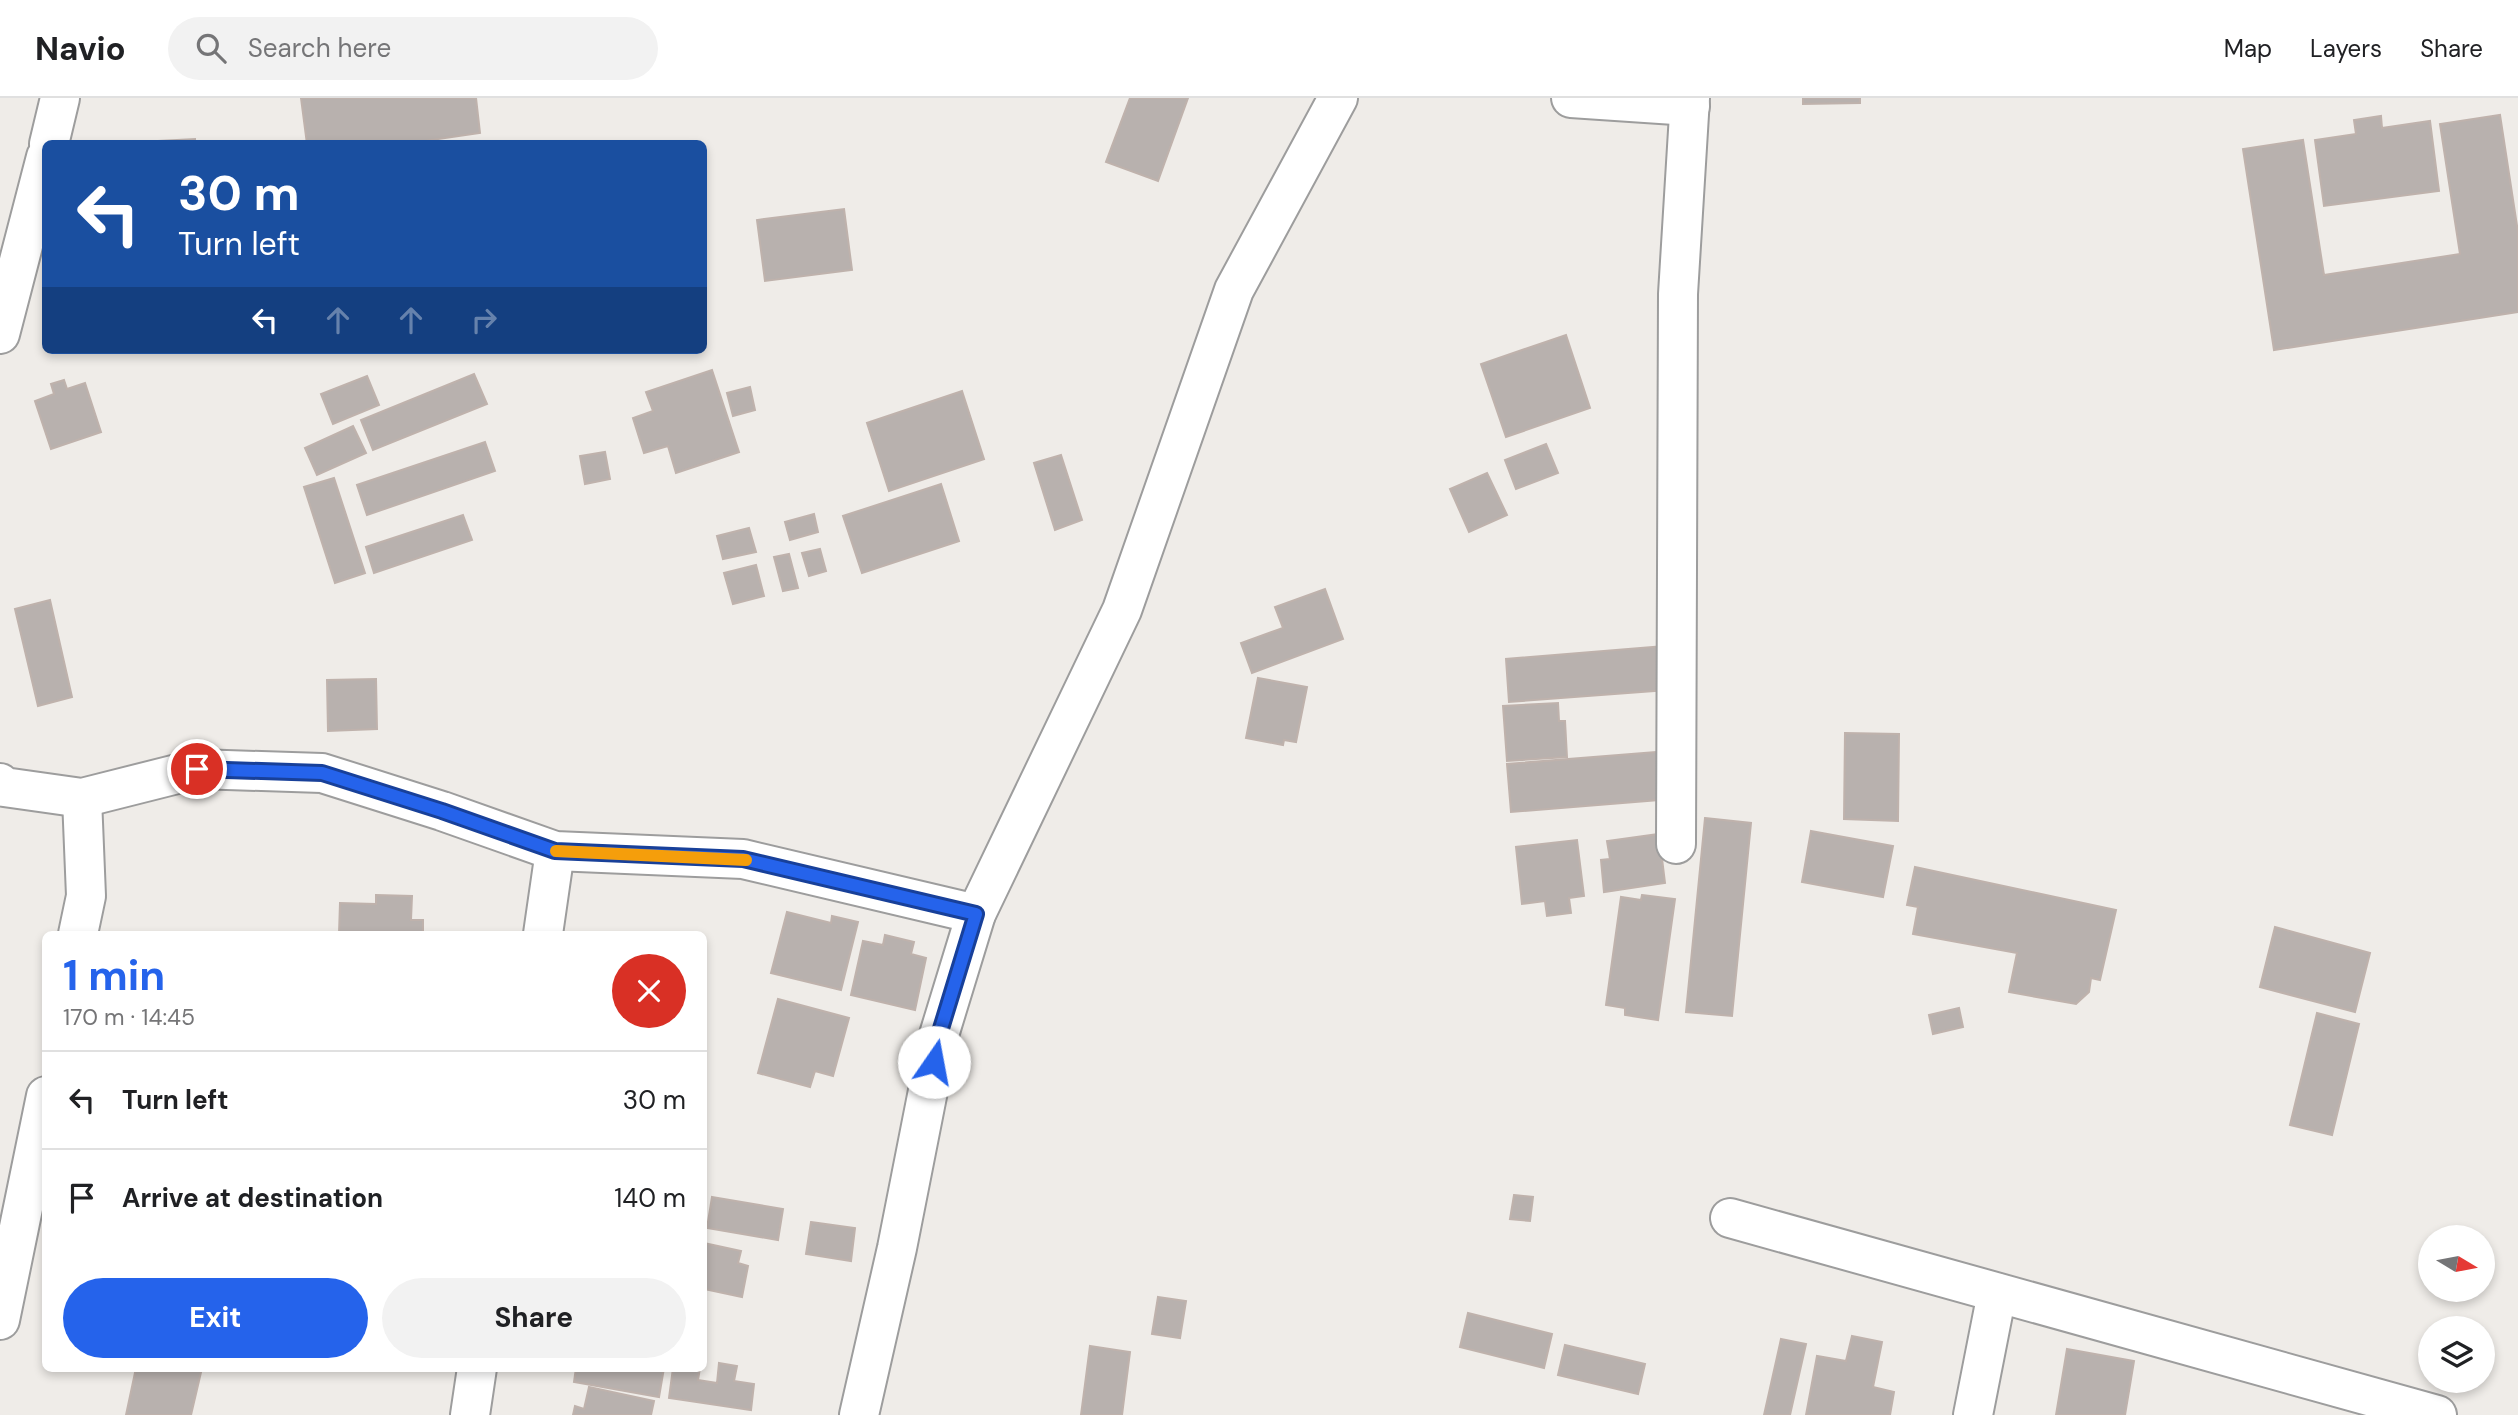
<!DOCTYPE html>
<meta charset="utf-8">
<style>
:root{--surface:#fff;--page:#f2f2f2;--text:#202124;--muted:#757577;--line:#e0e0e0;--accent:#2563eb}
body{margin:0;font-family:"DM Sans",sans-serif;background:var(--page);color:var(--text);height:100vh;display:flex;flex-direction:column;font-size:26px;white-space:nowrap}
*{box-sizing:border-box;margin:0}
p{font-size:23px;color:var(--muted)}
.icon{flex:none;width:38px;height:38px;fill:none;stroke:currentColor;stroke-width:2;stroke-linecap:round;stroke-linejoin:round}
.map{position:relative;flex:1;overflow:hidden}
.drawer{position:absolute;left:42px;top:833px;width:665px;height:441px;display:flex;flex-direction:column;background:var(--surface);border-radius:10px;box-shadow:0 4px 10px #0003}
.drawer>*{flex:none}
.top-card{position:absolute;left:42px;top:42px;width:665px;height:214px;border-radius:10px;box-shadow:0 4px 10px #0003;background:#1a4fa0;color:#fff;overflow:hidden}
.needle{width:46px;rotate:100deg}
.fabs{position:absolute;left:2418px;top:1127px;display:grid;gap:14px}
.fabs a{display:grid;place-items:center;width:77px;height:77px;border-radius:50%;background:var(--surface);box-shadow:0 4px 10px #0003;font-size:35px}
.pin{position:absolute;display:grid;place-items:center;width:60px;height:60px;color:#fff;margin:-30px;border:4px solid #fff;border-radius:50%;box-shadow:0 2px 7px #0007}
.me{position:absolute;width:77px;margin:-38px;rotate:12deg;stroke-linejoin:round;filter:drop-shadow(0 0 5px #0008)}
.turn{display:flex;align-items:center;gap:24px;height:147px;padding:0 21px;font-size:32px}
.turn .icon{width:91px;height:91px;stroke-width:2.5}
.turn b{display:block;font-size:49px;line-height:60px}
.lanes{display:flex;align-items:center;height:66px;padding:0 21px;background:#0003;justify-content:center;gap:35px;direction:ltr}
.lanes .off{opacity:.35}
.round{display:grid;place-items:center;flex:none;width:74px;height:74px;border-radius:37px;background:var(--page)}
.head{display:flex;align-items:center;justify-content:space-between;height:119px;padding:0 21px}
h1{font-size:42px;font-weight:700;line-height:52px;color:var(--accent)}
.action{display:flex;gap:14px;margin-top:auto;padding:14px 21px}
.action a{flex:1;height:80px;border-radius:42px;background:var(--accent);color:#fff;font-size:28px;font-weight:700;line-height:80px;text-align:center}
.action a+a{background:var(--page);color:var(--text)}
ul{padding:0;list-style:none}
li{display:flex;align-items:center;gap:21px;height:98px;padding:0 21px;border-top:2px solid var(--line)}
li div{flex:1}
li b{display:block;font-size:26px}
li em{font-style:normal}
header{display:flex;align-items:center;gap:42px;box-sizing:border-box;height:98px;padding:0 35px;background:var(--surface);border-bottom:2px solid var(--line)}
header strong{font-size:33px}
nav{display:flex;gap:38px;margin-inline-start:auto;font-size:24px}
.search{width:490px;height:63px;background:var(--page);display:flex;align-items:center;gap:18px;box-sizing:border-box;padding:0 24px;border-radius:38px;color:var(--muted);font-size:26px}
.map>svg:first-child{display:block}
</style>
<header>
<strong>Navio</strong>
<div class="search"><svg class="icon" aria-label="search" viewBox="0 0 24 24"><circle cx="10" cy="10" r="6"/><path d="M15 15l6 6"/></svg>Search here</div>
<nav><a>Map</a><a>Layers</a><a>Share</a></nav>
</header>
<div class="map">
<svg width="2518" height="1317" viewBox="0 0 2518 1317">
<rect width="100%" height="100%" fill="#efece8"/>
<g fill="#b8b1ae" stroke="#bfb2ac" stroke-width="2">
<path d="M301,0H476L480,35L404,46H307Z"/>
<path d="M1130,0H1188L1158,83L1106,64Z"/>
<path d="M1803,0H1860V5L1803,6Z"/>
<path d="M2500,17L2518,134V214L2274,252L2243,51L2303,42L2324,177L2460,156L2440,26Z"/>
<path d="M2381,18L2382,30L2430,23L2439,93L2324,108L2315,42L2356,36L2354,22Z"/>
<path d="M195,41V46H101Z"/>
<path d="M844,111L852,172L765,183L757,122Z"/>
<path d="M1566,237L1590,310L1506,339L1481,266Z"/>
<path d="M712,272L739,354L676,375L668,348L644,355L633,320L653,313L646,294Z"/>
<path d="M474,276L487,306L373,352L361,322Z"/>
<path d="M367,278L379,307L333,326L321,296Z"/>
<path d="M64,282L67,291L85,285L101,334L51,351L35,303L54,296L51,286Z"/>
<path d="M750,289L755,312L733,318L727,295Z"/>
<path d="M962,293L984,361L889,393L867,325Z"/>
<path d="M353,328L366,355L317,377L305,350Z"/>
<path d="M485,344L495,373L367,417L357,387Z"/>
<path d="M1546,346L1558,375L1516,391L1505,362Z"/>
<path d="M605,354L610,381L585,386L580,358Z"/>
<path d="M1061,357L1082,422L1055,432L1034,365Z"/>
<path d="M1487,375L1507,417L1469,434L1450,391Z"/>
<path d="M334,380L365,475L335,485L304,389Z"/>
<path d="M941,386L959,443L862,475L843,418Z"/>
<path d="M814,416L818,434L790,442L785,424Z"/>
<path d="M463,417L472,442L374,475L366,449Z"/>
<path d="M749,430L756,454L723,461L717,438Z"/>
<path d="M820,451L826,473L809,478L802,455Z"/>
<path d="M789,456L798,490L783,493L774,459Z"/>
<path d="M756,467L764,498L733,506L724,475Z"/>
<path d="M1325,491L1343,541L1252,575L1241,545L1283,530L1275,509Z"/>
<path d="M50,502L72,599L38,608L15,511Z"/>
<path d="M1664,548L1667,592L1509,604L1506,561Z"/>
<path d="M1258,580L1307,589L1296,644L1284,642L1283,647L1246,640Z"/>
<path d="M376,581L377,631L328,633L327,582Z"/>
<path d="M1558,605L1559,623H1565L1567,659L1507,663L1503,608Z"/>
<path d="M1845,635L1899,636L1898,723L1844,721Z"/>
<path d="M1668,653L1671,701L1511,714L1507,666Z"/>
<path d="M1705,720L1751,725L1732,918L1686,914Z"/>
<path d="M1811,733L1893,748L1883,799L1802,784Z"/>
<path d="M1659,736L1665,785L1604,794L1601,762L1610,761L1607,743Z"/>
<path d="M1577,742L1584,798L1569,800L1571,815L1547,818L1545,803L1522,806L1516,749Z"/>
<path d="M1915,769L2116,812L2100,882L2091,880L2089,894L2076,906L2009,894L2017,855L1913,836L1918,809L1907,807Z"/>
<path d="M376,797L412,798L411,822H423V836H339L340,805L376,806Z"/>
<path d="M1642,797L1675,801L1658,922L1625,917V910L1606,907L1621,799L1641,802Z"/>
<path d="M787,814L831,825L832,818L858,824L841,892L771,875Z"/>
<path d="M2275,829L2370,855L2355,914L2260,889Z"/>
<path d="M885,837L914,844L911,856L926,860L915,912L851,897L863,843L883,847Z"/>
<path d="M778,901L849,920L833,978L815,973L810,989L758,975Z"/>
<path d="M1959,910L1963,929L1933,936L1929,917Z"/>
<path d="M2317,915L2359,926L2332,1037L2290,1027Z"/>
<path d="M1514,1097L1533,1099L1530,1123L1510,1121Z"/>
<path d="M712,1099L783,1111L778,1142L707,1130Z"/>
<path d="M811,1124L855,1130L851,1163L806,1156Z"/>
<path d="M704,1145L741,1153L738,1165L748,1168L742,1199L704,1191Z"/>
<path d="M1158,1199L1186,1203L1180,1240L1152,1236Z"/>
<path d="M1468,1215L1552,1236L1544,1270L1460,1249Z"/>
<path d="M1852,1238L1882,1244L1873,1289L1894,1294L1890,1317H1806L1817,1258L1846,1263Z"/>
<path d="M1781,1241L1806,1246L1790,1317H1764Z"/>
<path d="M1565,1247L1645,1266L1638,1296L1558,1277Z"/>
<path d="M1090,1248L1130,1254L1122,1317H1081Z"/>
<path d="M2067,1251L2134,1263L2125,1317H2056Z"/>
<path d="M719,1265L737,1268L734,1283L754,1286L751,1312L669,1300L673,1270H700L698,1282L717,1285Z"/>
<path d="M136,1270H202L191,1317H126Z"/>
<path d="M576,1270H664L659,1299L574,1284Z"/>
<path d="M589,1289L654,1303L651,1317H573L575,1308L584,1311Z"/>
</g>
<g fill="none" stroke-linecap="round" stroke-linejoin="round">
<g stroke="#9d9d9d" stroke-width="42">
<g id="minor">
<path d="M1571,0L1690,8"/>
<path d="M49,46L60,0"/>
<path d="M0,236L46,59"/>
<path d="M0,685L4,689L82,700L197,671L322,675L442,713L555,753L743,761L976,816"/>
<path d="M1676,746L1678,196L1690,0"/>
<path d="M78,836L86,798L82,700"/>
<path d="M543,836L555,753"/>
<path d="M1730,1120L2437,1317"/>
<path d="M0,1222L46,998"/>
<path d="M470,1317L477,1270"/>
<path d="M859,1317L897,1150L939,937L976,816L1122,512L1234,192L1338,0"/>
<path d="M1973,1317L1997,1195"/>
</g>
</g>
<use href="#minor" stroke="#fff" stroke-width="38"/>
</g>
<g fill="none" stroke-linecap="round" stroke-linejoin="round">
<g stroke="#184099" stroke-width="18">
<path id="route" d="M197,671L322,675L442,713L555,753L743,761L976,816L939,937L934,964"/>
</g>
<use href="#route" stroke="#2563eb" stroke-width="12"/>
<path stroke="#f59e0b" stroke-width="12" d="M556,753L746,762"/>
</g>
</svg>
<div class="fabs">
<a><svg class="needle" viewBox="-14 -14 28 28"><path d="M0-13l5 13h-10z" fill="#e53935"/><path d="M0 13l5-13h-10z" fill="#757577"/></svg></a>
<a><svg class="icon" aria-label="layers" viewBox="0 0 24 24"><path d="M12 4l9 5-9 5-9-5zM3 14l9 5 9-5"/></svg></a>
</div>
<div class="pin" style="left:197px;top:671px;background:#d93025"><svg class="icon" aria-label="arrive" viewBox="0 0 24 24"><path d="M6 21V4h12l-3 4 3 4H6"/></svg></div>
<svg class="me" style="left:934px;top:964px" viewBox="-20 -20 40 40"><circle r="19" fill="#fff"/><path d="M0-13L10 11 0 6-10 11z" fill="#2563eb"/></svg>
<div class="top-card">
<div class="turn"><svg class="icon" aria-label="left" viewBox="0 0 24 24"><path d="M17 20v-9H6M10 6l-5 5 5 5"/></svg><div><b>30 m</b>Turn left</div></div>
<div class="lanes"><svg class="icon" aria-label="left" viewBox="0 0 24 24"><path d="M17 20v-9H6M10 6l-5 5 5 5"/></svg><svg class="icon off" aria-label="ahead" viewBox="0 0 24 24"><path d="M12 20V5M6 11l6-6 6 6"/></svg><svg class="icon off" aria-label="ahead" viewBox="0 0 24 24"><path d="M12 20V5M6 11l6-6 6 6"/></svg><svg class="icon off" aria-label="right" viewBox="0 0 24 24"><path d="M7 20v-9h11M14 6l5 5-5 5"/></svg></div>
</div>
<section class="drawer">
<div class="head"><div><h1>1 min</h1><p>170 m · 14:45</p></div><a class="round" style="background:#d93025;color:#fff"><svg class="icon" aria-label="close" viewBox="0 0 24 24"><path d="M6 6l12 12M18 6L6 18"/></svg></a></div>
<ul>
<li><svg class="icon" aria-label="left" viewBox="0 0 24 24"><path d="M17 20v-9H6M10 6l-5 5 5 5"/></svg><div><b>Turn left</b></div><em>30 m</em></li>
<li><svg class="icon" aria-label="arrive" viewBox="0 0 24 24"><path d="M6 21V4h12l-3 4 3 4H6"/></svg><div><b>Arrive at destination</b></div><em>140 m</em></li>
</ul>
<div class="action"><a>Exit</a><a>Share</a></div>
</section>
</div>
